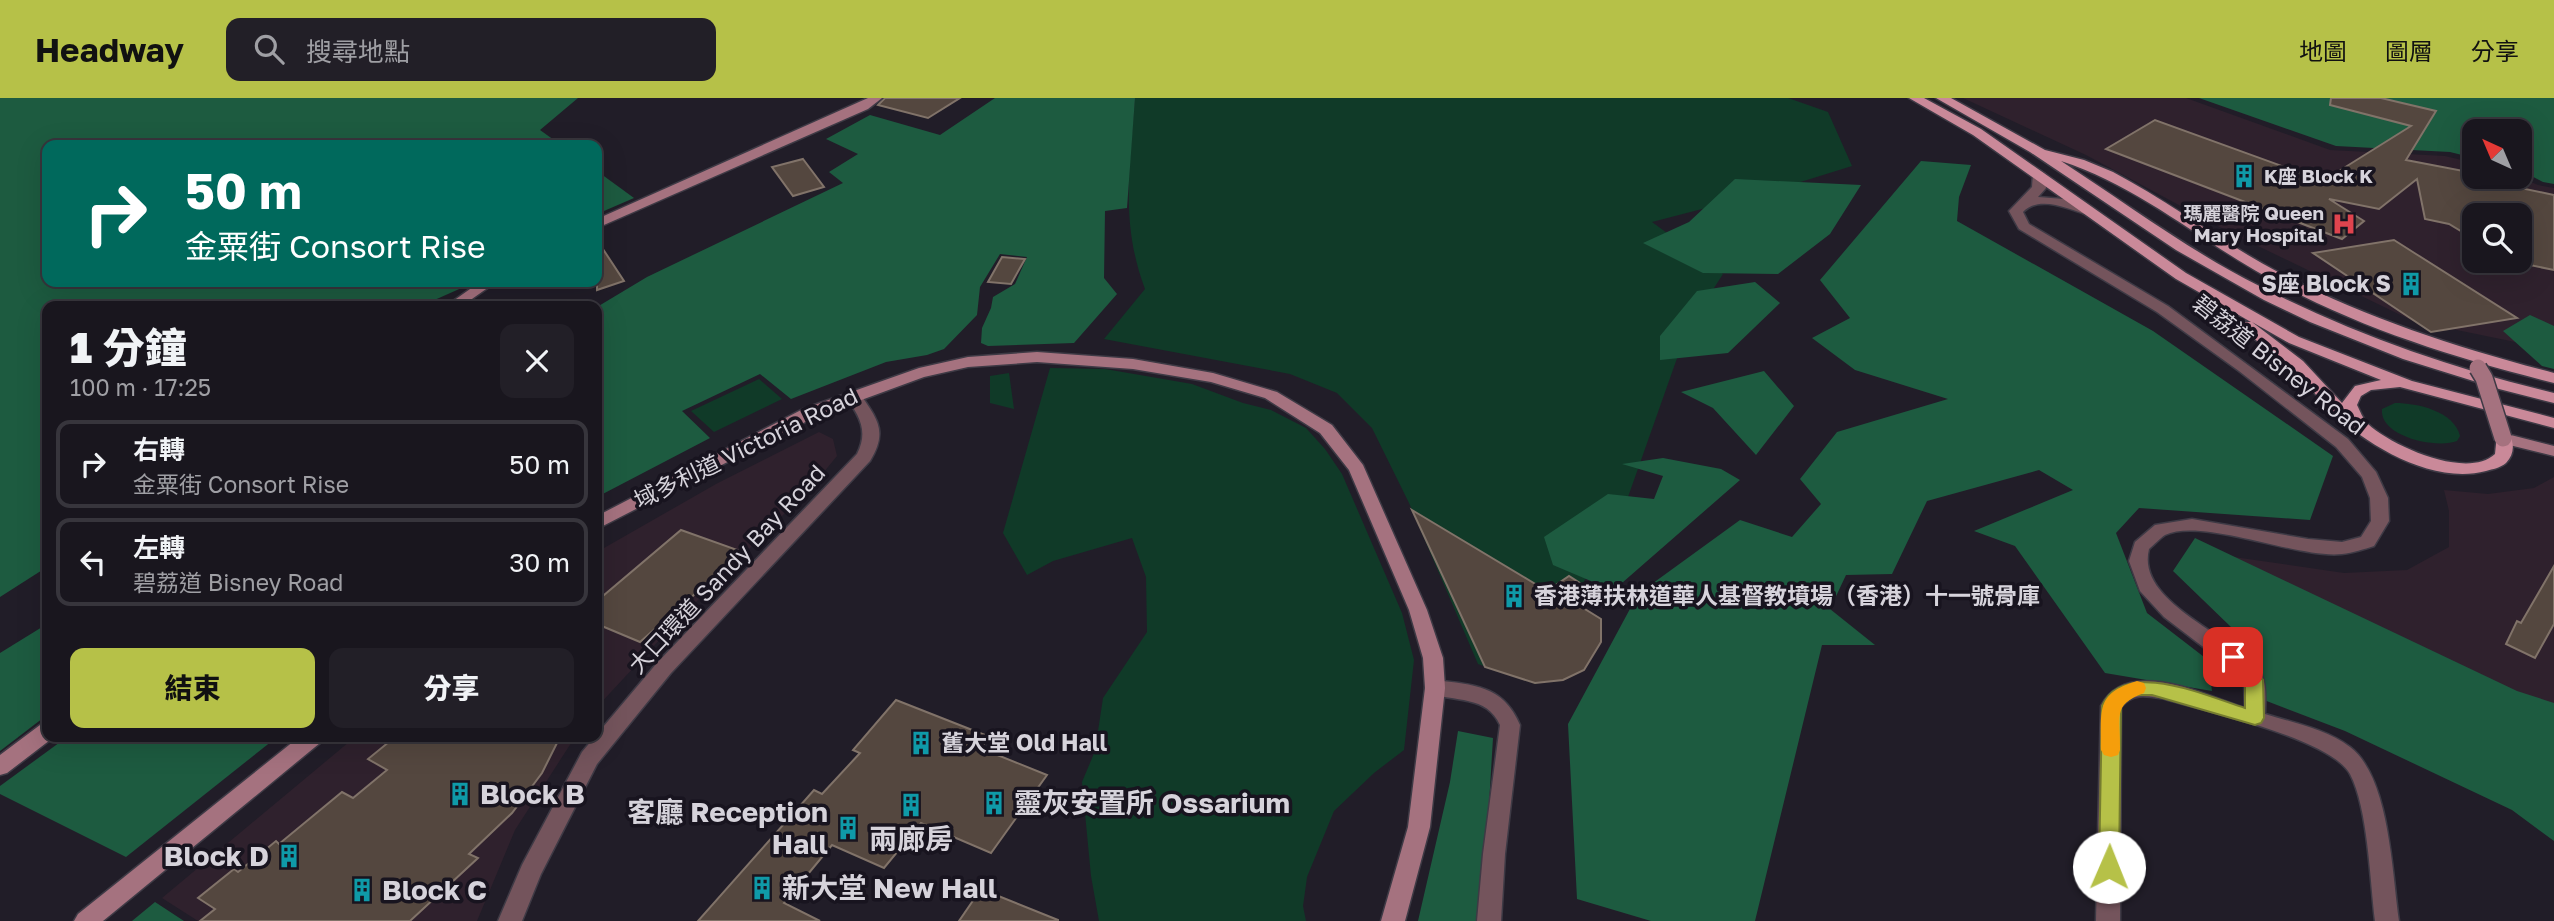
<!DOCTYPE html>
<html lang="zh-TW">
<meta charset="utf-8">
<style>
:root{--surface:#19161e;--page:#221f27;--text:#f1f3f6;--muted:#9f9fa4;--line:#37353c;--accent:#b6c148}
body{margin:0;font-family:"Golos Text","Noto Sans TC",sans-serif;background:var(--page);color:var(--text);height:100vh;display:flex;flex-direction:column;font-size:26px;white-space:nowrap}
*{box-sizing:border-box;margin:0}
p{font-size:23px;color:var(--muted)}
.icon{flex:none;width:38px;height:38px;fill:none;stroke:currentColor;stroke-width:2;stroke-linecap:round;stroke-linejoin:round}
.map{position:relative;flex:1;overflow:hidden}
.panel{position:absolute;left:42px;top:203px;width:560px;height:441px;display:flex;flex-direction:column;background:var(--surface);border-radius:14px;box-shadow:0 7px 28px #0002,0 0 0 2px var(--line)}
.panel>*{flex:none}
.hud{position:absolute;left:42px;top:42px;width:560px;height:147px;border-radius:14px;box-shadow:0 7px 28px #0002,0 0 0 2px var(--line);background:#00695c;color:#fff;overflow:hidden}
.needle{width:46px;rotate:316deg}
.tools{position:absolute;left:2462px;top:21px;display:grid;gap:14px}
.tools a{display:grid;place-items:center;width:70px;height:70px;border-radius:14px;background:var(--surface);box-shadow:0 7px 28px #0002,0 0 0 2px var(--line);font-size:35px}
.pin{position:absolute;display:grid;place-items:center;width:60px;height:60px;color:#fff;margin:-30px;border-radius:14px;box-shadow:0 4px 10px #0006}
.me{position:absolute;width:77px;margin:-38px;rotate:1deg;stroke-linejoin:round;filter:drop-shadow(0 0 5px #0008)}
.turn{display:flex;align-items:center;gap:24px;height:147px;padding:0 28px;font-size:32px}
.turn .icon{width:91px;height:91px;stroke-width:2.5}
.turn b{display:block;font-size:49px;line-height:60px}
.round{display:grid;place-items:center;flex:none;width:74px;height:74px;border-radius:14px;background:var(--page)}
.summary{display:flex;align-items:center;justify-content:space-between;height:119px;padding:0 28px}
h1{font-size:42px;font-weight:800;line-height:52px}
.button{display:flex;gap:14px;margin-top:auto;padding:14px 28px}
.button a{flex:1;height:80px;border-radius:14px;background:var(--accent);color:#111;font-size:28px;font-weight:800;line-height:80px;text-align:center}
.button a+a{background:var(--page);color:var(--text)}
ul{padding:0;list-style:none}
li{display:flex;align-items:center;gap:21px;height:88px;margin:0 14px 10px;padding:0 14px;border:4px solid var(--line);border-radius:14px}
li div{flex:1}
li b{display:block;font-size:26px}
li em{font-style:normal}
header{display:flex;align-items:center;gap:42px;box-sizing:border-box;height:98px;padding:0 35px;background:var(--accent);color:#111}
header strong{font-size:33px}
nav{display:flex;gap:38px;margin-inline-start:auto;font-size:24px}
.search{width:490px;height:63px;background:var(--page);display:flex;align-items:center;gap:18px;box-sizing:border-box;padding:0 24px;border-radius:14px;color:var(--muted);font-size:26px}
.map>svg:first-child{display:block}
</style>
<header>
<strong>Headway</strong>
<div class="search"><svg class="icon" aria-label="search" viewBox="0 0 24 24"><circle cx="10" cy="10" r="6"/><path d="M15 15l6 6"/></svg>搜尋地點</div>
<nav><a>地圖</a><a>圖層</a><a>分享</a></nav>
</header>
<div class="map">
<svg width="2554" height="823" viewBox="0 0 2554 823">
<rect width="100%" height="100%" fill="#211d28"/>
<g fill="#2f212d" fill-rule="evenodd">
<path d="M1963,0H2186L2330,52L2445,58L2474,65V79H2520L2538,87L2554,90V252L2413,223L2229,134L2086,57ZM2474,117H2520V163H2474Z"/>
<path d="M819,334L833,341L837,358L814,386L677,523L597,609V454L716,386Z"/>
<path d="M2554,379V646L2227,458L2344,475L2407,472L2449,449V413L2444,392L2488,396L2534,390Z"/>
<path d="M355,639H575L515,732L477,823H198L162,800Z"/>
</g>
<g fill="#103a28">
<path d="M1135,0H1788L1828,14L1852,68L1775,92L1652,124L1723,176L1687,232L1622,416L1573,503C1589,551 1569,556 1536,586L1478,566L1409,405L1372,330L1337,295L1290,276L1104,241L1145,191C1120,125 1130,68 1135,0Z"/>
<path d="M1050,270L1105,271L1192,286L1243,305L1271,312L1306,330L1325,351L1342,376L1402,515L1414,562L1404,652L1374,675L1334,713L1307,779L1303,808L1306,823H1099L1091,778L1082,684L1095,653L1103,600L1147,534L1146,479L1132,440L1053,463L1027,477L1003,435Z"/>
<path d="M1009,275L1014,311L990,305V278Z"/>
<path d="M759,281L782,301L714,334L691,313Z"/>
<path d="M2395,305C2417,305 2454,313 2460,338L2457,343C2437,351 2379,339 2382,311Z"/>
</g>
<g fill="#1d5b40">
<path d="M0,0H578L540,32L561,47H47V184H475L421,208H47V469L0,499Z"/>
<path d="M995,0H1135L1127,110L1105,113L1104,180L1117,196L1074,245L988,248L981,245L982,230L991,210L993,199L1015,186L1027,159L1000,156L980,189L977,217L944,251L927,257L886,264L791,301L760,276L682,313L710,340L597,399V209L647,179L843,85L829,74L858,56L826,41L870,17L940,37Z"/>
<path d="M2199,0H2554V86L2543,84L2520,72V33H2474V60L2450,54L2336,48Z"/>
<path d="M1921,63L1971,67L1959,99L1957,123L2153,233L2333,358L2310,422L2139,410L2116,435L2147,515L2208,562L2212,593L2105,575L2015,448L1974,433L2073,392L2039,372L1927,403L1892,476L1846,477L1830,511L1875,547H1822L1755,823H1651L1577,801L1568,626L1638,496L1740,422L1792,439L1821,406L1800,381L1837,334L1948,301L1855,272L1812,240L1850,220L1820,182Z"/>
<path d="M597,73L634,100L597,116Z"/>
<path d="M1735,81L1861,87L1830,136L1778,176L1703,175L1643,145L1689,124Z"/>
<path d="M1755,184L1780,205L1728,255L1660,262V238L1697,193Z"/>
<path d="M2530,217L2554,228V271L2542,268L2503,233Z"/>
<path d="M1764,273L1794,308L1756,357L1713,310L1681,294Z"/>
<path d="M1663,360L1721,371L1740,382L1599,505L1605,489L1553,467L1544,439L1608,396L1654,401L1663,378L1622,366Z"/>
<path d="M2195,440L2517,593L2554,605V743L2512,712L2345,633L2264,602L2260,557L2173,473Z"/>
<path d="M47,526V617L0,653V555Z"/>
<path d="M1458,633L1493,640L1482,823H1418L1450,684Z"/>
<path d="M67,639H277L126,759L0,696V688Z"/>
<path d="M155,804L184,823H132Z"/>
</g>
<g fill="#54473f" stroke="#817369" stroke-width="2">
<path d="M885,0H960L928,20L878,7Z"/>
<path d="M2331,0H2381L2436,13L2406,62L2474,75V79H2499L2501,86L2554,97V172L2520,165V117H2474V141L2449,126L2425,121L2417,81L2379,111L2329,101L2364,123L2342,141L2106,51L2155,22L2323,83L2411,28L2330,7Z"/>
<path d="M803,61L824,89L793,98L772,69Z"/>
<path d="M597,142L624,183L597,192Z"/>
<path d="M2394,142L2416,156L2517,220L2431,234L2313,155Z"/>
<path d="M1002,159L1025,161L1011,186L988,184Z"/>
<path d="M1412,412L1547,493L1569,478L1586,489L1572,503L1601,521V544L1584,572L1563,582L1535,585L1485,569Z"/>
<path d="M681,432L743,454L640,544L597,526V503Z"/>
<path d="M2554,468V526L2535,560L2506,546L2517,523L2521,525Z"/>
<path d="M896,602L990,639L980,650L1047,677L991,755L921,725L884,770L832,747L784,805L820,823H698L814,692L822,696L860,655L853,652Z"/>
<path d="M395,639H560L542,675L512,715L469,756L478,760L410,823H200L215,811L198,800L234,771L238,774L276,743L279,746L342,694L353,700L387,672L368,661Z"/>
<path d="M981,791L1058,822V823H959Z"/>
</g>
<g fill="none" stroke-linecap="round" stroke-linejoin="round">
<g stroke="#3e3a45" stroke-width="3">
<g id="street">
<path d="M2039,72L2045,76L2046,90L2038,99L2064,101L2096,113L2089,117C2070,112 2040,96 2023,114L2029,126L2168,208L2348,341L2376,374L2388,400L2389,423L2374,448C2364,451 2353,455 2342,456C2298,461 2202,419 2165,437C2160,440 2154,447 2149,451C2135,507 2239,537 2262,578C2267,588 2265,605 2265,616C2294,625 2326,631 2350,649C2390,679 2392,777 2399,823H2375C2370,783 2368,710 2350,676C2331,641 2205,613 2165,601C2148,598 2133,594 2121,609L2120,823H2096L2101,608C2127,558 2204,597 2245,610L2244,584L2236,574L2164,519L2140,493L2129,463L2135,444L2155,427L2192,421L2308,441L2342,444L2361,439L2371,423L2370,400L2362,379L2336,349L2239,273L2157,214L2019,131L2009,113L2032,89L2033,76Z"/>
<path d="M853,292L859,294C876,320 889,332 870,363L671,575L597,666L541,776L522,823H498L522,767L582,654L657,565L857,356C869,332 859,318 845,297Z"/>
<path d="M1435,582C1474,587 1503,587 1520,627L1505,756L1501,823H1477L1483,756L1500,627C1487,597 1454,604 1428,595L1425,590L1428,585Z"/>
</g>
</g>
<g stroke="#3e3a45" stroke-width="3">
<g id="secondary">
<path d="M868,0H882L868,11L597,130V121Z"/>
<path d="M480,184H496L462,208H446Z"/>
<path d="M1037,254L1133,261L1213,275L1277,294L1332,327L1363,367L1427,512L1443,560L1445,590L1430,729L1405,823H1381L1408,729L1425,590L1423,560L1409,512L1349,372L1320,335L1265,300L1211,284L1133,271L1037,264L968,269L924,279L815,319L597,431V418L803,311L919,270L968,259Z"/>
<path d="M2503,335L2554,348V358L2497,344L2495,340L2497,336Z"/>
<path d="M47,625V639H54L7,675L0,677V657L40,627Z"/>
<path d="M299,639H323L320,645L103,823H74L78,816Z"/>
</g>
</g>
<g stroke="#3e3a45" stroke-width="3">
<g id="primary">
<path d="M1909,0H1924L1981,31L2186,175L2299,239L2412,283L2554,320V330L2400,289L2371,292L2361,298L2357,307C2360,313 2363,321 2368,326C2392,348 2467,382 2495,356L2497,336H2509C2515,346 2514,357 2506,365C2500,370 2493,371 2486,373C2434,387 2369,349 2332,314C2316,299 2305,281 2289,266C2274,252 2252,243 2239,227L2241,224H2251L2176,181L1973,37ZM2252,224L2289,245L2381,282L2355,288L2342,305L2303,263Z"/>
<path d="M1936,0H1951L2045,52L2084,62L2113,74C2170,104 2221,144 2278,174C2365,220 2459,250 2554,275V285C2455,260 2354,229 2265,178C2197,140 2136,87 2061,63C2118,100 2172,140 2231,173C2333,229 2441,268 2554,295V305L2499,291L2403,261L2310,224L2264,202L2176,152L2030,54Z"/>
</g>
</g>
<use href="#street" fill="#74545c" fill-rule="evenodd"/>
<use href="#secondary" fill="#a5727f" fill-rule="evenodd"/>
<use href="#primary" fill="#ca8999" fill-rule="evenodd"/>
<g stroke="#3e3a45" stroke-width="20" stroke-linecap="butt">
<path id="secondary-bridge" d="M2478,270L2484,280L2503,340"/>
</g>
<use href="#secondary-bridge" stroke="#a5727f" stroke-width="17"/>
</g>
<path fill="#b6c148" stroke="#767d2f" stroke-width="2" d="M2233,553L2240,555L2263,582L2264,620L2261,625L2255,627L2152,597H2136L2121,606L2119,769L2116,775L2109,778L2102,775L2099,769L2102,608C2123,559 2209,599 2245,610V584L2224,559L2227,555Z"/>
<path fill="#f59e0b" d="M2137,583L2144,585L2146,590L2144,595C2111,607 2121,620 2120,652L2118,657L2111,659L2104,657L2101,652C2102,613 2094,596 2137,583Z"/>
<defs>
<g id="building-bare" transform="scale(1.89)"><path d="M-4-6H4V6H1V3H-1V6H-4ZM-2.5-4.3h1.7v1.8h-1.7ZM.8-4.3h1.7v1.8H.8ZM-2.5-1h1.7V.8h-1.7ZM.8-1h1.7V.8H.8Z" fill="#0f9aa8" stroke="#18141f" stroke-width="2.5" paint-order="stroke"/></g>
<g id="hospital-bare" transform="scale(1.89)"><path d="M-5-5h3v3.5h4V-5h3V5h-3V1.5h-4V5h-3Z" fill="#e0444e" stroke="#18141f" stroke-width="2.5" paint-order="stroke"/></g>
</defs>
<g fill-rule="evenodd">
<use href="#building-bare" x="2244" y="78"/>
<use href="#hospital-bare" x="2344" y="126"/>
<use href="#building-bare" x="2411" y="186"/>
<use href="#building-bare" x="1514" y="498"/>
<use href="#building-bare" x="921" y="645"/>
<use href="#building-bare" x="460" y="696"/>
<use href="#building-bare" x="994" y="705"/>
<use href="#building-bare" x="911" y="707"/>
<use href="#building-bare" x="848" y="730"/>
<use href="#building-bare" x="289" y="758"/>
<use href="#building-bare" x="762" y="790"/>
<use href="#building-bare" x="362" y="792"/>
</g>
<g text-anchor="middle" stroke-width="7" stroke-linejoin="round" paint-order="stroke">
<g font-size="19" font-weight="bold" fill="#d6d3db" stroke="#18141f" text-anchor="start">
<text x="2264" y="85">K座 Block K</text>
<text x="2324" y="122" text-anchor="end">瑪麗醫院 Queen<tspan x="2324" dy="22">Mary Hospital</tspan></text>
</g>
<g font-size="23" font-weight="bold" fill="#d6d3db" stroke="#18141f" text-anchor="start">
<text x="2391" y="194" text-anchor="end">S座 Block S</text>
<text x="1534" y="506">香港薄扶林道華人基督教墳場（香港）十一號骨庫</text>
<text x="941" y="653">舊大堂 Old Hall</text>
</g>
<g font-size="23" fill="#d6d3db" stroke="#18141f">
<text transform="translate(2279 267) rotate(38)" y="8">碧荔道 Bisney Road</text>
<text transform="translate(746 350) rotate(-26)" y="8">域多利道 Victoria Road</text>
<text transform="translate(727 471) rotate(-47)" y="8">大口環道 Sandy Bay Road</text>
</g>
<g font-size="28" font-weight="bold" fill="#d6d3db" stroke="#18141f" text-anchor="start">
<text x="480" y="706">Block B</text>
<text x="1014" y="715">靈灰安置所 Ossarium</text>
<text x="828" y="724" text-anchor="end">客廳 Reception<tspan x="828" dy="32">Hall</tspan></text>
<text x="911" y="751" text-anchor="middle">兩廊房</text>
<text x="269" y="768" text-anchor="end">Block D</text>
<text x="782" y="800">新大堂 New Hall</text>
<text x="382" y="802">Block C</text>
</g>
</g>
</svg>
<div class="tools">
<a><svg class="needle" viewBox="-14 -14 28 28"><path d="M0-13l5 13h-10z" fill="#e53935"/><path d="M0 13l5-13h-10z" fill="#9f9fa4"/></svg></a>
<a><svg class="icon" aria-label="search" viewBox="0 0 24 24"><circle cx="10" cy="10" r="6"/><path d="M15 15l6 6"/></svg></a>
</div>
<div class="pin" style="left:2233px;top:559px;background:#d93025"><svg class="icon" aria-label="arrive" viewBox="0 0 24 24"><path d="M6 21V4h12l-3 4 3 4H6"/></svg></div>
<svg class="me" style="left:2109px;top:769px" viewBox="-20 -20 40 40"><circle r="19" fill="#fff"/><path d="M0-13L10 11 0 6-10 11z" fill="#b6c148"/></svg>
<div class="hud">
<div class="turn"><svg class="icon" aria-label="right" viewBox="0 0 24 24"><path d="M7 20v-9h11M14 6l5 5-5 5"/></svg><div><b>50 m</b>金粟街 Consort Rise</div></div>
</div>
<section class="panel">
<div class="summary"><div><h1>1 分鐘</h1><p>100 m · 17:25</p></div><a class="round"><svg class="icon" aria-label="close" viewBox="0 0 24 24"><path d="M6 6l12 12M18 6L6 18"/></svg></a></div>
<ul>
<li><svg class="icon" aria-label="right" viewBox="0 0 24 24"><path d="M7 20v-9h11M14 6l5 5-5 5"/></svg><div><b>右轉</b><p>金粟街 Consort Rise</p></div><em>50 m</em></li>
<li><svg class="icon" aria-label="left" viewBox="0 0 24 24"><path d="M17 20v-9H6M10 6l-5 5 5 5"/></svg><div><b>左轉</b><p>碧荔道 Bisney Road</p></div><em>30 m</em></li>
</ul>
<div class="button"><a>結束</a><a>分享</a></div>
</section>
</div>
